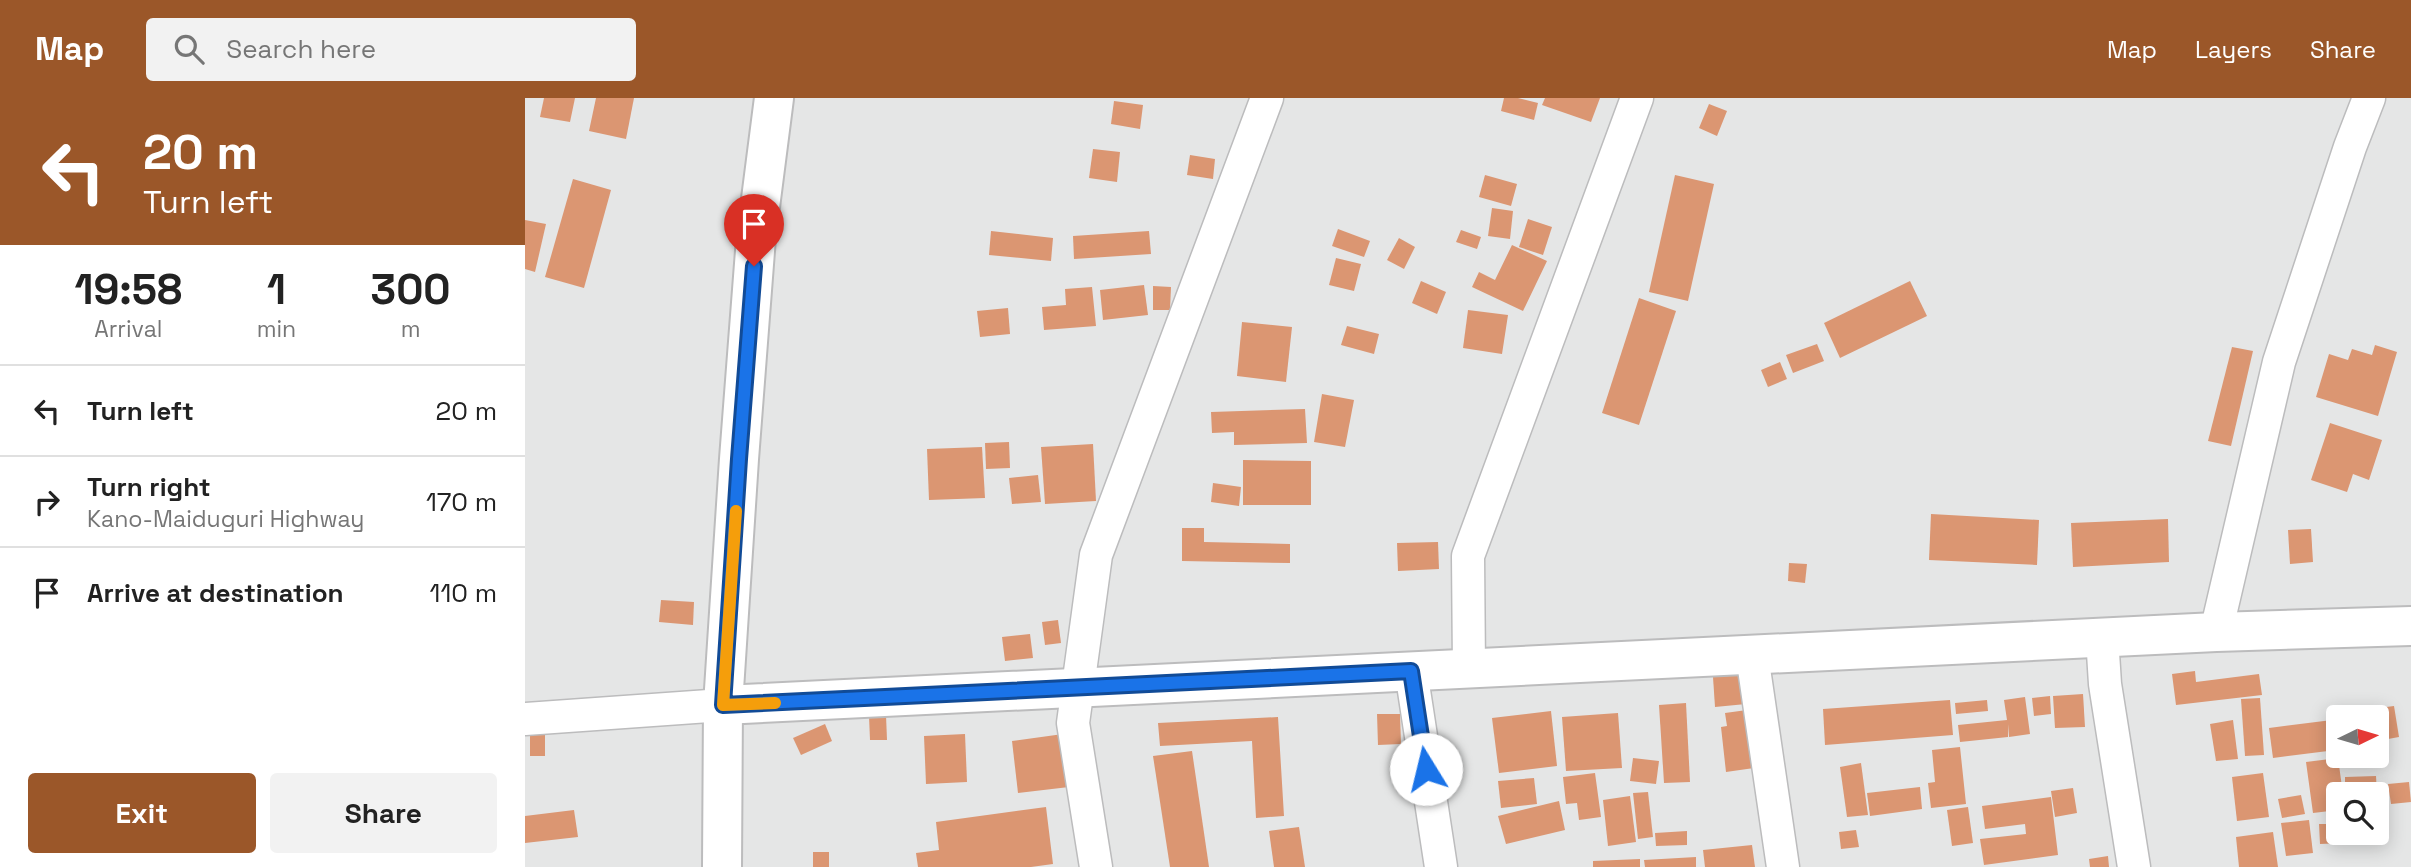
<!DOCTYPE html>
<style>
:root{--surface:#fff;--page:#f2f2f2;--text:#222;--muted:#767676;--line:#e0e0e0;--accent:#9b5729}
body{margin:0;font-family:"Space Grotesk",sans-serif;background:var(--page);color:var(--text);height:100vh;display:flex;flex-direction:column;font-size:26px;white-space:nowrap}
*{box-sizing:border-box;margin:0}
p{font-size:23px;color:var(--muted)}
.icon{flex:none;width:38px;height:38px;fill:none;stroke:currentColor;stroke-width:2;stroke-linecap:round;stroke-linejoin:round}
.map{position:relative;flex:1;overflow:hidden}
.details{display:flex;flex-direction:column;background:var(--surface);width:525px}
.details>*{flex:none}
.hud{background:#9b5729;color:#fff;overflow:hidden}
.needle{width:46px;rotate:85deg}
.buttons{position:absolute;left:1801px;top:607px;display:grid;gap:14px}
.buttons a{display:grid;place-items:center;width:63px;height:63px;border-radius:7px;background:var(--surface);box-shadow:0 4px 18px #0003;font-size:35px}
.pin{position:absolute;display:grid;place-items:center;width:60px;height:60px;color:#fff;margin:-72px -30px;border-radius:50% 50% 50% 0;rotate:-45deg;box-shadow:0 0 7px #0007}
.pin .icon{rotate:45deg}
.me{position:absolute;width:77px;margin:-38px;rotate:351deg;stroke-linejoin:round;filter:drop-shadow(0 0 5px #0008)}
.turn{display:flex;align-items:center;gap:24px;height:147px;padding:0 28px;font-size:32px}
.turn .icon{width:91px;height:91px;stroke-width:2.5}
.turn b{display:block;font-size:49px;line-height:60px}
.eta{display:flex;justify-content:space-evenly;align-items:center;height:119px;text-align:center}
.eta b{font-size:42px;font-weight:700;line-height:49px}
.button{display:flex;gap:14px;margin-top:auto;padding:14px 28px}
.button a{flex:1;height:80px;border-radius:7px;background:var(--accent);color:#fff;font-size:28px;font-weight:700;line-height:80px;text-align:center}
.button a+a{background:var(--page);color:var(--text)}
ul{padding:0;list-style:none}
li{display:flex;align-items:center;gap:21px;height:91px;padding:0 28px;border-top:2px solid var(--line)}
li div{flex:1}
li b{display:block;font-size:26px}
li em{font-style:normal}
header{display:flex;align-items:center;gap:42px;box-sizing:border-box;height:98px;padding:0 35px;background:var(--accent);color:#fff}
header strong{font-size:33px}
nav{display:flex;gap:38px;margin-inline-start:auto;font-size:24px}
.search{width:490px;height:63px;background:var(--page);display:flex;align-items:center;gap:18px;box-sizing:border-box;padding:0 24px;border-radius:7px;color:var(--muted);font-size:26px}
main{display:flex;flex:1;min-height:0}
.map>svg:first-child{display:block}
</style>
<header>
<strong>Map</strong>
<div class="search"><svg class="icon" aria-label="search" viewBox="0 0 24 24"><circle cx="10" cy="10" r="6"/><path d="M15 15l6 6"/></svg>Search here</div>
<nav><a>Map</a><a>Layers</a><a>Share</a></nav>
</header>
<main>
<section class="details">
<div class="hud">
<div class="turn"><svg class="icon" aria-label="left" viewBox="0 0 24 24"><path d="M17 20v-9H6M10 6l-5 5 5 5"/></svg><div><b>20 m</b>Turn left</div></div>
</div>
<div class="eta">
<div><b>19:58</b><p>Arrival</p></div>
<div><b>1</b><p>min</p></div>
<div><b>300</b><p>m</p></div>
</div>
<ul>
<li><svg class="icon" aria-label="left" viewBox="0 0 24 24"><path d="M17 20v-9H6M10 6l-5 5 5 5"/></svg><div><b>Turn left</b></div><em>20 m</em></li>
<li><svg class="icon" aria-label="right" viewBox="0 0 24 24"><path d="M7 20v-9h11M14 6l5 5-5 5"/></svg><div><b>Turn right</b><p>Kano-Maiduguri Highway</p></div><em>170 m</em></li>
<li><svg class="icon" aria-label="arrive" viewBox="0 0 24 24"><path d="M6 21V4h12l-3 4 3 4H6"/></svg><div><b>Arrive at destination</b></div><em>110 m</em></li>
</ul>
<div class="button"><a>Exit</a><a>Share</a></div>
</section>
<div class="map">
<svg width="1886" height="769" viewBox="0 0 1886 769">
<rect width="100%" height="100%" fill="#e5e6e6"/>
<g fill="#db9672">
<path d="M19,0H50L45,24L15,19Z"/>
<path d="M71,0H109L101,41L64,33Z"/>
<path d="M979,0H993L1013,5L1009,22L976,13Z"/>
<path d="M1020,0H1075L1066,24L1017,7Z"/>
<path d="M589,3L618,7L615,31L586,26Z"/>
<path d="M1184,6L1202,13L1192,38L1174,30Z"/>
<path d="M568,51L595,54L592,84L564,80Z"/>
<path d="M665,57L690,61L688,81L662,77Z"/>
<path d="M960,77L992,86L986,108L954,99Z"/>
<path d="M1150,77L1189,86L1163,203L1124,194Z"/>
<path d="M48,81L86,92L59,190L20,179Z"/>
<path d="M967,110L988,113L985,141L963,138Z"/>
<path d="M1003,121L1027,129L1018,157L994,149Z"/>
<path d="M0,122L21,126L10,174L0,171Z"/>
<path d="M813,131L845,143L839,159L807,148Z"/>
<path d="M936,132L956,139L952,151L931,144Z"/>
<path d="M466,133L528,140L526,163L464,157Z"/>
<path d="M624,133L626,156L549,161L548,138Z"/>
<path d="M874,140L890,149L879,171L862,162Z"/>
<path d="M987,147L1022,163L998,213L947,189L954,174L970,182Z"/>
<path d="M811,160L836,166L829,193L804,187Z"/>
<path d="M896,183L921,194L912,216L887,205Z"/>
<path d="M1385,183L1402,218L1315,260L1299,225Z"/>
<path d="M619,187L623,217L578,222L575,192Z"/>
<path d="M628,188L646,189L645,212H628Z"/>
<path d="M567,189L571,228L519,232L517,209L541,207L540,191Z"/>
<path d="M1114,200L1151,213L1114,327L1077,315Z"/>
<path d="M483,210L485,236L455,239L452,213Z"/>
<path d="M943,212L983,217L977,256L938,250Z"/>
<path d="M717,224L767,229L761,284L712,278Z"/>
<path d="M822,228L854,236L849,256L816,247Z"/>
<path d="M1292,246L1299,263L1268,275L1261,257Z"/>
<path d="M1850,247L1872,254L1853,318L1791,299L1804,256L1823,262L1827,251L1847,257Z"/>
<path d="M1707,249L1728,253L1706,348L1683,343Z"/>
<path d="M1255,264L1262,281L1243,289L1236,272Z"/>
<path d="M797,296L829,302L820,349L789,344Z"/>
<path d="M780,311L782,345L709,347V334L687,335L686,314Z"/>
<path d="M1805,325L1857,342L1844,382L1828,376L1822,394L1786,382Z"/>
<path d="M484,344L485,370L461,371L460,345Z"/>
<path d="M568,346L571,403L520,406L516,349Z"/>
<path d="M457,349L460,400L404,402L402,351Z"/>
<path d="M718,362L786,363V407H718Z"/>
<path d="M513,377L516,404L487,406L484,380Z"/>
<path d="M688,385L716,389L714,408L686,404Z"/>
<path d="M1406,416L1514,422L1512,467L1404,462Z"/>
<path d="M1643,421L1644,464L1548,469L1546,425Z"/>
<path d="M657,430H679V444L765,446V465L657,463Z"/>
<path d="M1786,431L1788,464L1765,466L1763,432Z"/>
<path d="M913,444L914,471L873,473L872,445Z"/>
<path d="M1264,465L1282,466L1280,485L1263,483Z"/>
<path d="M136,502L169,504L168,527L134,524Z"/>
<path d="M533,522L536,545L520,547L517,524Z"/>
<path d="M505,536L508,560L480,563L477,539Z"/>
<path d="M1670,573L1671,584L1734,576L1737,597L1651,607L1647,576Z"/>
<path d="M1220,577L1221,606L1190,609L1188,579Z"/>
<path d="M1558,596L1560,629L1530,630L1528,598Z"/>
<path d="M1525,598L1526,616L1509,618L1507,600Z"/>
<path d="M1500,599L1505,636L1484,639L1483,626V639L1435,644L1433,627L1482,622L1479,602Z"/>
<path d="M1735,600L1739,657L1720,658L1716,601Z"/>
<path d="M1425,602L1428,637L1300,647L1298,611Z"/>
<path d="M1462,602L1463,613L1431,616L1430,605Z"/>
<path d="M1161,605L1165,684L1139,685L1134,607Z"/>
<path d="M1869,608L1874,639L1852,643V620H1847L1846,611Z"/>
<path d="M1222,612L1229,670L1201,674L1196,629L1202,628L1200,615Z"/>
<path d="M1026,613L1032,668L974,675L967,620Z"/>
<path d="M1093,615L1097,670L1041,673L1037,619Z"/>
<path d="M852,616H875L876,646L853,647Z"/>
<path d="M361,617L362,642H345L344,618Z"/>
<path d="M753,619L759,718L731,720L727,643L635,648L633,625Z"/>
<path d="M1708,622L1713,661L1691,663L1685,626Z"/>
<path d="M1807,622L1811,652L1748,660L1744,630Z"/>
<path d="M300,626L307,643L276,657L268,640Z"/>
<path d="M5,629L20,630V658H5Z"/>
<path d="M440,636L442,684L401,686L399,638Z"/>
<path d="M538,636L544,689L493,695L487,643Z"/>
<path d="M1435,649L1441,706L1406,710L1403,685L1410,684L1407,652Z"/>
<path d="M667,653L684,769H645L628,658Z"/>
<path d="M1108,660L1134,663L1131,686L1105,683Z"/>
<path d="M1813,660L1818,696H1813V712L1788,715L1781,664Z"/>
<path d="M1336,665L1343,717L1322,719L1315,669Z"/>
<path d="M1070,675L1076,719L1054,722L1052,705L1041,706L1038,679Z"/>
<path d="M1738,675L1744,719L1712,723L1707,679Z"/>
<path d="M1851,678L1852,696H1820V679Z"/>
<path d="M1009,680L1012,706L976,710L973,683Z"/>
<path d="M1884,684L1886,704L1866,706L1863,686Z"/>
<path d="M1395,689L1397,711L1345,718L1342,695Z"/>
<path d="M1548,690L1552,715L1530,719L1526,693Z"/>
<path d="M1123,694L1128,739L1113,741L1108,695Z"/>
<path d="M1776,697L1780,716L1757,720L1753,701Z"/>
<path d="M1105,698L1111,744L1083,748L1078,702Z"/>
<path d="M1526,699L1533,757L1459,767L1455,741L1501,736L1500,726L1460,731L1457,708Z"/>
<path d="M1034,703L1040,732L981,746L973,718Z"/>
<path d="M521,709L528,766L506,769H393L391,755L414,752L411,724Z"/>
<path d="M1443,709L1448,745L1427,748L1422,712Z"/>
<path d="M49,712L53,739L0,745V718Z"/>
<path d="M1784,722L1788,755L1761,758L1756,725Z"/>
<path d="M1794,726H1813V735H1819L1820,745L1795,746Z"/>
<path d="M774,729L780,769H749L744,733Z"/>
<path d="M1331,732L1334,749L1316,751L1314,734Z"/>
<path d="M1162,733V747L1131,748L1130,735Z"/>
<path d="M1748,734L1753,769H1714L1711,739Z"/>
<path d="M1227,747L1230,769H1180L1178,752Z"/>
<rect x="288" y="754" width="16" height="15"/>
<path d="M1583,758L1584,769H1565L1564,761Z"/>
<path d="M1171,759V769H1120L1119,762Z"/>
<path d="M1115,761V769H1068V763Z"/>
</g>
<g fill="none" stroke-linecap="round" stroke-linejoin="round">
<g stroke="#bcbcbd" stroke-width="35">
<g id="minor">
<path d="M1691,534L1754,264L1825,49L1844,0"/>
<path d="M1577,539L1580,586L1609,769"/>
<path d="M1227,557L1258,769"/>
<path d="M944,571L943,458L1112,0"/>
<path d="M886,573L916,769"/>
<path d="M0,621L198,607"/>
<path d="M571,769L548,625L571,457L742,0"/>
</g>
</g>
<g stroke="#bcbcbd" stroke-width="42">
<path id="tertiary" d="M198,607L1691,534L1886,528"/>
</g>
<g stroke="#bcbcbd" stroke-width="42">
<path id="trunk" d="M197,769L198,607L214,361L231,140L249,0"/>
</g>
<use href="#minor" stroke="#fff" stroke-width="32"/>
<use href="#tertiary" stroke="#fff" stroke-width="38"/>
<use href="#trunk" stroke="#fff" stroke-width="38"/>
</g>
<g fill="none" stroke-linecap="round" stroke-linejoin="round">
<g stroke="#114b97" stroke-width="18">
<path id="route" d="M229,168L214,361L198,607L886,573L901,671"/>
</g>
<use href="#route" stroke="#1a73e8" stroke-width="12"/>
<path stroke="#f59e0b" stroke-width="12" d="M211,413L198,607L250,605"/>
</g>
</svg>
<div class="buttons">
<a><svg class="needle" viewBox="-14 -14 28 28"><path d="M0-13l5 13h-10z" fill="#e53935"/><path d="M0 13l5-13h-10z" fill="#767676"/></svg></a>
<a><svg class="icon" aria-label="search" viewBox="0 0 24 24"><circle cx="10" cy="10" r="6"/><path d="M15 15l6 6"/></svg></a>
</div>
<div class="pin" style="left:229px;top:168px;background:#d93025"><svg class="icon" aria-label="arrive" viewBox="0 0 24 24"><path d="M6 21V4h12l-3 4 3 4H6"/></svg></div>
<svg class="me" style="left:901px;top:671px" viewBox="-20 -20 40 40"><circle r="19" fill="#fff"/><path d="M0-13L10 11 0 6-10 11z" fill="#1a73e8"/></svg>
</div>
</main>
